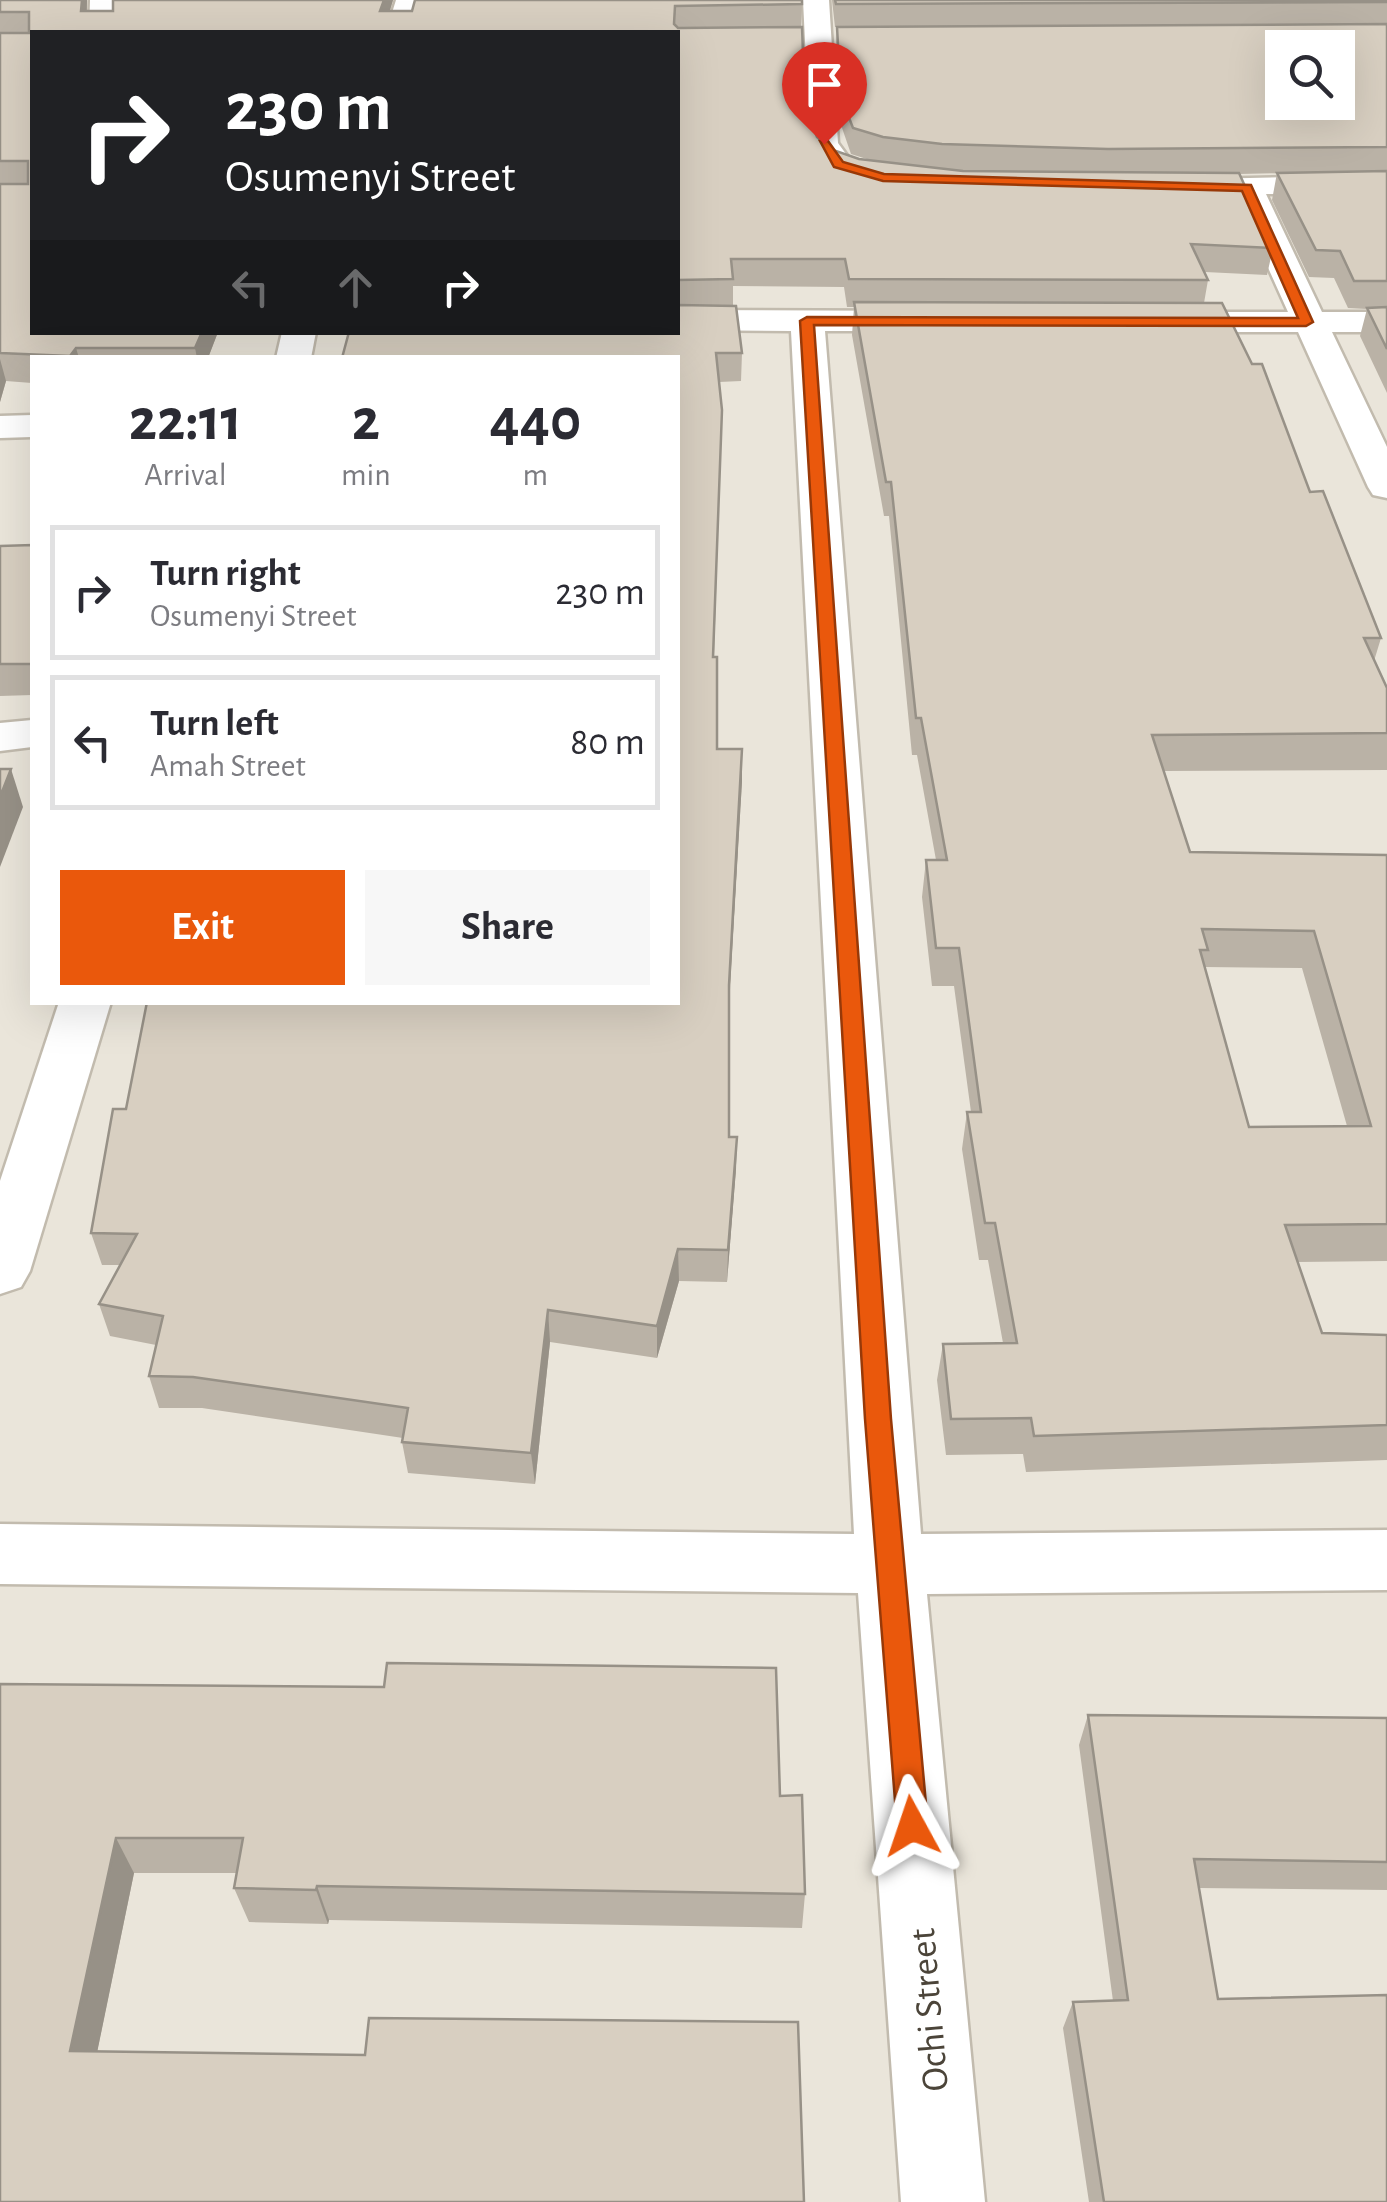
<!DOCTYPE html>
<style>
:root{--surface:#fff;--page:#f7f7f7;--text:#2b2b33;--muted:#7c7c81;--line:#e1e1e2;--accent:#ea580c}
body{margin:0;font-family:"Alegreya Sans",sans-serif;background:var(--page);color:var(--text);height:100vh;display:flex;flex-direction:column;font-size:38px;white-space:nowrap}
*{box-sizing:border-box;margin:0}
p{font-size:32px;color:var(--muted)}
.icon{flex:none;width:55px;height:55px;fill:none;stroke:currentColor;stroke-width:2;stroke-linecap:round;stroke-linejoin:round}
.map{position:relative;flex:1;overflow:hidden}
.panel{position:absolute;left:30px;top:355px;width:650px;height:650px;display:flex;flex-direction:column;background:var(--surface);border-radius:0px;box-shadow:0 10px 40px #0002}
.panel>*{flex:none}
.banner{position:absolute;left:30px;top:30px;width:650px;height:305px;border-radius:0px;box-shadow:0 10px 40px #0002;background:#202124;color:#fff;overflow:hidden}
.tools{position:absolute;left:1265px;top:30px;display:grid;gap:20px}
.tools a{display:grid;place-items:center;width:90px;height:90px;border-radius:0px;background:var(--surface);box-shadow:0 10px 40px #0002;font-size:50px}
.pin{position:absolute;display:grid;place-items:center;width:85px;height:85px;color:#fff;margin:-102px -42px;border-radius:50% 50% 50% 0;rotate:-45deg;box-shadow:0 0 10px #0007}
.pin .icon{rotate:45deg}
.me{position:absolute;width:110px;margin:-55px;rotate:355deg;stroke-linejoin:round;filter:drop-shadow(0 0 8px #0008)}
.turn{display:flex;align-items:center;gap:35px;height:210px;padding:0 30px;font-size:45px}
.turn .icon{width:130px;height:130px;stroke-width:2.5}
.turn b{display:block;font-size:70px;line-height:85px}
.lanes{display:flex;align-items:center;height:95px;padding:0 30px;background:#0003;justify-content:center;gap:50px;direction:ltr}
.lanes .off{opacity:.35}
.eta{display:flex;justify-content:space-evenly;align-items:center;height:170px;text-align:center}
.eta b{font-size:60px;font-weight:700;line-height:70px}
.action{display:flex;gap:20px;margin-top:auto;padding:20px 30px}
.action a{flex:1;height:115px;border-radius:0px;background:var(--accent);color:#fff;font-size:40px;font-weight:700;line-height:115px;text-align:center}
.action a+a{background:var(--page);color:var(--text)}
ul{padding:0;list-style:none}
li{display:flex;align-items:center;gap:30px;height:135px;margin:0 20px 15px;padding:0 10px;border:5px solid var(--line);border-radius:0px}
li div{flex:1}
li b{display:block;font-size:38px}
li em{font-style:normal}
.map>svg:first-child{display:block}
</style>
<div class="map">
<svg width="1387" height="2202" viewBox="0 0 1387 2202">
<rect width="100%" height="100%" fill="#f6f3ec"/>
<path fill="#eae5da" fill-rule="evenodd" d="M0,0H1387V2202H0ZM32,32H678V332H32ZM1282,48H1338V102H1282ZM32,358H678V1002H32Z"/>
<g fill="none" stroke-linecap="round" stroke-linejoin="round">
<g stroke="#c2bbae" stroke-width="5">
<g id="minor">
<path d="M90,0H116L115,32H89Z"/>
<path d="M396,0H422L412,32H386Z"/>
<path d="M803,0H829L838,143L849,158L895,172L899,178L895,184L884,187L829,170L810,144Z"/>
<path d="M1387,175V193L1266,194L1322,312H1387V332H1332L1387,447V498L1373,495L1368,487L1298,332H1155L1143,329L1138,322L1143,315L1155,312H1288L1235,194L1159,192L1155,186L1159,180Z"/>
<path d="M678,310L929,311L941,314L946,321L941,328L929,331H825L921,1534L1387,1530V1590L927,1594L985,2202H901L858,1593L0,1584V1524L854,1534L791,331L678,330Z"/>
<path d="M282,332H316L311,358H276Z"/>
<path d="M32,415V437L0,438V416Z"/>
<path d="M32,720V747L0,751V723Z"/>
<path d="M59,1002H111L30,1271L21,1287L0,1294V1181Z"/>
</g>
</g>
<use href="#minor" fill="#fff" fill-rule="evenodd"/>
</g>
<g fill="#bab2a6" fill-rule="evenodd">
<path d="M0,0H87V11H113V0H393L390,11H412L802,0L801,27L805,107L817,137L830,149L859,159L873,161L851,154L840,122L836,51L837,27H835L832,0H1387V393L1360,336L1367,309L1348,308L1334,278L1309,277L1272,200L1277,173H1283L1239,174L1273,248L1267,275L1205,272L1208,280L1204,303L1310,492L1381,638L1374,661L1387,688V770L1164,771L1190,852L1387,855V1261L1298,1262L1322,1333L1387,1335V1460L1026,1472L1023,1454L946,1455L937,1380L943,1344L1003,1343L988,1260H979L962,1149L967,1112H971L954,986H932L922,897L926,860H936L917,755H912L889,516H884L852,335L854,307H847L844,287L733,286V306L742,353L741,381L719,382L721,439L714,657L717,749L742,781L729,1007V1137L736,1169L727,1282L679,1281L657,1358L550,1342L535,1484L408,1473L402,1442L403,1438L202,1408H159L149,1376L156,1345L110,1336L99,1304L120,1265H102L91,1233L126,1109L678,332V32H32L218,332L208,358H32V383L6,381L0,402ZM1205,967L1302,968L1347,1126L1249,1127Z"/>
<path d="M32,545V695L0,696V546Z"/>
<path d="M0,1684L780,1796L805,1894L802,1928L329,1920L328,1924L249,1922L234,1888L237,1873H134L97,2052L365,2055L798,2022L0,2202Z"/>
<path d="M1088,1715L1387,1718V1890L1199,1888L1218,1999L1387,2202H1089L1063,2028L1073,2002L1113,2001L1079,1745Z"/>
</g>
<g fill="#979187">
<path d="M82,0H87L86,32L81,11Z"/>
<path d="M384,0H393L383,32L380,11Z"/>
<path d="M202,332H218L208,358H197L195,348Z"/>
<path d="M76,348L79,358H71L70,356Z"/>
<path d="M0,359L6,381L0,402Z"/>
<path d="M742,749V781L728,1017L729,985Z"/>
<path d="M11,769L23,807L0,867V797Z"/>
<path d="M737,1137L736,1169L727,1282L728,1250Z"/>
<path d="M678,1249L679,1281L657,1358V1326Z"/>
<path d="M548,1310L550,1342L535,1484L531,1453Z"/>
<path d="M116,1838L134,1873L91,2082L70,2051Z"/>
<path d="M317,1886L329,1920L328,1924L316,1890Z"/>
</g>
<g fill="#d8cfc1" stroke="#979187" stroke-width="2.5" fill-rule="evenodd">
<path d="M0,0H82L81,11H113V0H384L380,11H412L415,0H802V4L675,6L674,24L678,28L802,27L805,107L817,137L830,149L859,159L963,171L1239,173L1273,248L1191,244L1208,280L849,279L845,259H731L733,279L678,280V32H32V332H202L195,348H76L70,356L0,353V184H28V161H0V33H29V12H0Z"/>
<path d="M835,0H1387V2L836,4Z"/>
<path d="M1387,24V147L1108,149L942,144L883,137L853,128L841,97L837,27ZM1282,48H1338V102H1282Z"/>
<path d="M1387,171V281H1354L1340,251L1316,250L1277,173Z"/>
<path d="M854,302L1222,303L1252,364H1262L1310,492L1323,491L1381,638H1364L1387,688V733L1152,735L1190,852L1387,855V1224L1285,1225L1322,1333L1387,1335V1425L1034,1436L1031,1418L951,1419L943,1344L1017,1343L995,1223H985L967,1112H981L959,948H936L926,860H947L921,718H916L891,482H886ZM1202,929L1314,931L1371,1126L1249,1127L1200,950H1208Z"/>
<path d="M678,305L736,306L742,353H716L722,410L713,657H717V749H742L729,985V1137H737L728,1250L678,1249L657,1326L548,1310L531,1453L402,1442L408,1408L193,1377L149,1376L163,1316L99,1304L137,1234L91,1233L113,1109H126L147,1002H678V358H342L349,332H678Z"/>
<path d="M1387,307V349L1367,308Z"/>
<path d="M32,545V664H0V546Z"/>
<path d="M0,769H11L0,797Z"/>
<path d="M387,1663L776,1668L780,1796L802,1795L805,1894L317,1886L316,1890L234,1888L243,1838H116L70,2051L365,2055L369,2018L798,2022L804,2202H0V1684L384,1687Z"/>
<path d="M1088,1715L1387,1718V1862L1194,1859L1218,1999L1387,1995V2202H1104L1073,2002L1128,2000Z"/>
</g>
<path fill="#ea580c" stroke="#983908" stroke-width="2.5" d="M820,141H828L843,162L884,174L1251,185L1313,322L1306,326L814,325L891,1419L928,1826L923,1837L912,1842L902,1837L897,1826L865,1419L800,321L807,317L1298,318L1242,191L883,181L834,167Z"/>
<g text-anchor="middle" stroke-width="8" stroke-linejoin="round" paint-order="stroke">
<g font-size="38" fill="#4b4439" stroke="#fff">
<text transform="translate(928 2010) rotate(-95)" y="13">Ochi Street</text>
</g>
</g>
</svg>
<div class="tools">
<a><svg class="icon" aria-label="search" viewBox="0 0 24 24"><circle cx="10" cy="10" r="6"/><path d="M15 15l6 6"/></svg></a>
</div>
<div class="pin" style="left:824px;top:144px;background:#d93025"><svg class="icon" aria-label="arrive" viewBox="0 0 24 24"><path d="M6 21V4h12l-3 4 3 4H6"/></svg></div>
<svg class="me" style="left:912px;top:1826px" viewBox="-20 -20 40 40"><path d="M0-17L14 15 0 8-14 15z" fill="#ea580c" stroke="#fff" stroke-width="4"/></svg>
<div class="banner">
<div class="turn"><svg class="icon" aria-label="right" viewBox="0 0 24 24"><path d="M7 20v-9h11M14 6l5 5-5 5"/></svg><div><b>230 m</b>Osumenyi Street</div></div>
<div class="lanes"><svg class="icon off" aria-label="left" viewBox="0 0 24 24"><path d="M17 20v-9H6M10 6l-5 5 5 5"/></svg><svg class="icon off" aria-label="ahead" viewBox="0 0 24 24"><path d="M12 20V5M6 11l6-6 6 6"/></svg><svg class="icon" aria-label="right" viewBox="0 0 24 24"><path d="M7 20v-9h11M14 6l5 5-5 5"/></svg></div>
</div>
<section class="panel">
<div class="eta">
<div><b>22:11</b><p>Arrival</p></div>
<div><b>2</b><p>min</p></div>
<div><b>440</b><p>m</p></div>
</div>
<ul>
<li><svg class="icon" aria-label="right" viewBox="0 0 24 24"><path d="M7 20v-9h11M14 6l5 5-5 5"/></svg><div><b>Turn right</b><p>Osumenyi Street</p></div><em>230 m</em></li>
<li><svg class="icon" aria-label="left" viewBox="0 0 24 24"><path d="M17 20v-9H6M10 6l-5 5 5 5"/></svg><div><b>Turn left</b><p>Amah Street</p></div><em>80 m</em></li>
</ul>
<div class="action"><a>Exit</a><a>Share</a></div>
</section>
</div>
